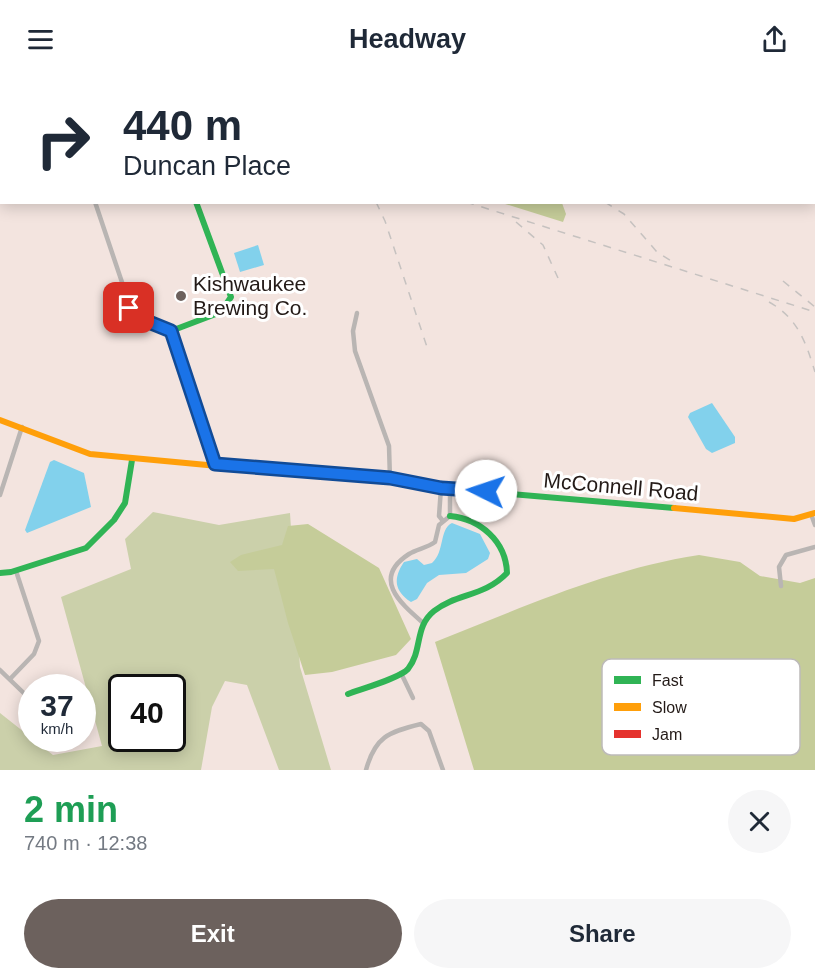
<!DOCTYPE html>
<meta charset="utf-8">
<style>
:root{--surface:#fff;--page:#f6f6f7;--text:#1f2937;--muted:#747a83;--accent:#6c615d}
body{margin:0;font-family:Arial,sans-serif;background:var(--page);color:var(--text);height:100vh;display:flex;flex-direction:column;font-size:22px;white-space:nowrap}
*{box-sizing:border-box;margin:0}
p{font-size:20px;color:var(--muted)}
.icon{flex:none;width:33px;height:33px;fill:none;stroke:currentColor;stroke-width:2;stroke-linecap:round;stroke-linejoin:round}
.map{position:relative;height:692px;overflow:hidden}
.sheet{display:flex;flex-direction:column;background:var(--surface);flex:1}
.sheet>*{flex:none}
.banner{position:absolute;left:0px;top:0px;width:816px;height:126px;box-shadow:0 3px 15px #0003;background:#fff;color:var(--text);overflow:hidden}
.speed{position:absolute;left:18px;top:596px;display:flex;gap:12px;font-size:30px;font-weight:700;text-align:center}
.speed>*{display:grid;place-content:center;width:78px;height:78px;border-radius:50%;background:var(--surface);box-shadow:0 3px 15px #0003;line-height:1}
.speed small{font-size:15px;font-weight:400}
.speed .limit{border:3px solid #111;border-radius:9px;background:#fff;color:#111}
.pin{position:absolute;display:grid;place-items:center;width:51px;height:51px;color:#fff;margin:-26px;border-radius:12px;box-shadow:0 3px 9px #0006}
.me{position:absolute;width:66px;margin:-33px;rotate:274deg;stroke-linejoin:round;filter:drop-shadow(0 0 4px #0008)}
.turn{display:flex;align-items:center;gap:21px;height:126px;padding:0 24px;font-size:27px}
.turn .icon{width:78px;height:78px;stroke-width:2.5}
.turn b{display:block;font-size:42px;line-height:51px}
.round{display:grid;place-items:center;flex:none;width:63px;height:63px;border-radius:32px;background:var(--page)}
.headline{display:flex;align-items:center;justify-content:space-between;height:102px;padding:0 24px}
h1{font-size:36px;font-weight:700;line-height:45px;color:#1e9e55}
.primary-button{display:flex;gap:12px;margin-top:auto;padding:12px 24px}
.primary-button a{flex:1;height:69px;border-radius:36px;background:var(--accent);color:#fff;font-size:24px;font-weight:700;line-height:69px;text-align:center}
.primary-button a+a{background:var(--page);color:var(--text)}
header{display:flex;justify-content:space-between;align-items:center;height:78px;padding:0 24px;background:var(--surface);font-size:27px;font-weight:700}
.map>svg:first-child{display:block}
</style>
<header><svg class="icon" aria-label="menu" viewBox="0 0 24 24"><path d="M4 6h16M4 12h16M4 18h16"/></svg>Headway<svg class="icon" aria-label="share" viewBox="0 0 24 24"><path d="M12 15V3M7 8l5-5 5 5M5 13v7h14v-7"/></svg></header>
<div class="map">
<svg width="815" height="692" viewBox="0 0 815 692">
<rect width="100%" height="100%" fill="#f3e4df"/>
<path fill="#cbd0aa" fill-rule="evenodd" d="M153,434L219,447L290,435L300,589L331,692H279L247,607L225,603L212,629L201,692H0V635L53,677L102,668L61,519L131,491L125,461ZM122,609H172V660H122Z"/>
<g fill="#c5cc99">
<path d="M87,0H250L251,1L94,2Z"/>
<path d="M502,125H562L566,136L563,144Z"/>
<path d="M308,446L379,490L411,561L396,577L332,594L305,597L288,545L274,491L238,493L230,484L241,477L282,467L288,448Z"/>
<path d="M699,477L740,484L760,498L800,505L815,500V692H474L435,564C521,530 607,491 699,477Z"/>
</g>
<g fill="#82d1ec">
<path d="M258,167L264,187L240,194L234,175Z"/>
<path d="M712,325L735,359V365L712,375L706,371L688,339L690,335Z"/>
<path d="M54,382L84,395L91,429L27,455L25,452L50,384Z"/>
<path d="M452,445L480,456L490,475L488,481L466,495L439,497L427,505L417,521L411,524C394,513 393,500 404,484L417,481L424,487L432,485C445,474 439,451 452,445Z"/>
</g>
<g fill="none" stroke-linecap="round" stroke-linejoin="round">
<g stroke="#b9b5b3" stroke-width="4.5">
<path d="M95,124L132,234L139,240L171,253L215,386"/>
<path d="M357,235L353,253L355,273L389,368L390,401"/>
<path d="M441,410L439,438L443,443"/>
<path d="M0,417L22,349"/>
<path d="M811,436L815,447"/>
<path d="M781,508L779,489L786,477L815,469"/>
<path d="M422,544C399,524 372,500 409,476C417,471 427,470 435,464L439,447L450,438V410"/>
<path d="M0,592L32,623"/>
<path d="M401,595L413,620"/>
<path d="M10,601L34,576L39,563L16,493"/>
<path d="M366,692C375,659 388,654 421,646L429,653L443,692"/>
</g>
<g stroke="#30b455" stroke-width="6">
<path d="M731,0L733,2"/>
<path d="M171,253L221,234L231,219L196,124"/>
<path d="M239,390L390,401L441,410L674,430"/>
<path d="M0,495L11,494L86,470L114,442L125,425L132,382"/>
<path d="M348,616C361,611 400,600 408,591C423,572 414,549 434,533C457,515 484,519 507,495C506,463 480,441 450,438"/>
</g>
<g stroke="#ff9f0a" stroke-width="6">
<path d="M0,342L90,376L239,390"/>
<path d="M674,430L794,441L815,435"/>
</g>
<path stroke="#e5322d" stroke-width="6" d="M814,50L815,51"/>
<g stroke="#c6c2c0" stroke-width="1.5" stroke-dasharray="8 8" stroke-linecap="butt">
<path d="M53,0L58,2"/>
<path d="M69,0L73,2"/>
<path d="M376,124L385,143L428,272"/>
<path d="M466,124L815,234"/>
<path d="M605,124L624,136L657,174L673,184"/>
<path d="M516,144L543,167L558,200"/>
<path d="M783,203L815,229"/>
<path d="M769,224C798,240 806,265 815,294"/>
</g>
</g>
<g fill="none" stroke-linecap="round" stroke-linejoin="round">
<g stroke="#114b97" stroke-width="15">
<path id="route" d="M129,230L139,240L171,253L215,386L390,400L441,410L486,413"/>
</g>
<use href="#route" stroke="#1a73e8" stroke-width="10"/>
</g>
<circle fill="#6c615d" stroke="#fff" stroke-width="2" cx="181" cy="218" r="6"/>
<g text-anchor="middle" stroke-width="6" stroke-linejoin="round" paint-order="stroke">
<g font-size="21" fill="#231a17" stroke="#fff" text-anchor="start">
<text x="193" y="213">Kishwaukee<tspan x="193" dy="24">Brewing Co.</tspan></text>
</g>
<g font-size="21" fill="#231a17" stroke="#fff">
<text transform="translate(621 409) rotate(5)" y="7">McConnell Road</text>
</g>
</g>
<rect x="602" y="581" width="198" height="96" rx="9" fill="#fff" stroke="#bdbab9" stroke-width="1.5"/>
<rect x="614" y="598" width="27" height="8" fill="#30b455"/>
<rect x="614" y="625" width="27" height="8" fill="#ff9f0a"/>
<rect x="614" y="652" width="27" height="8" fill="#e5322d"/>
<g font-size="16" fill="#231a17">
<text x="652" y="608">Fast</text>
<text x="652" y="635">Slow</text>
<text x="652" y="662">Jam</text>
</g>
</svg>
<div class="speed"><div>37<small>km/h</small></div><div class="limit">40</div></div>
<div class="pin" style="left:129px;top:230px;background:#d93025"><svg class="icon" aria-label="arrive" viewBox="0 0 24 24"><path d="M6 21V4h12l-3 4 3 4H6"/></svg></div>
<svg class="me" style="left:486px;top:413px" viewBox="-20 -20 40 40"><circle r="19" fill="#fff"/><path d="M0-13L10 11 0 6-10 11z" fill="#1a73e8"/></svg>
<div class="banner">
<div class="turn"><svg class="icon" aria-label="right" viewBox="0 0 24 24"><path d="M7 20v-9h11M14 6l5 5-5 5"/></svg><div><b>440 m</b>Duncan Place</div></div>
</div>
</div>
<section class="sheet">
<div class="headline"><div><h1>2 min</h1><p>740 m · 12:38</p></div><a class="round"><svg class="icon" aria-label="close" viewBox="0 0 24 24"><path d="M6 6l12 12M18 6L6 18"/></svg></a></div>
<div class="primary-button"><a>Exit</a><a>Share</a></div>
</section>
